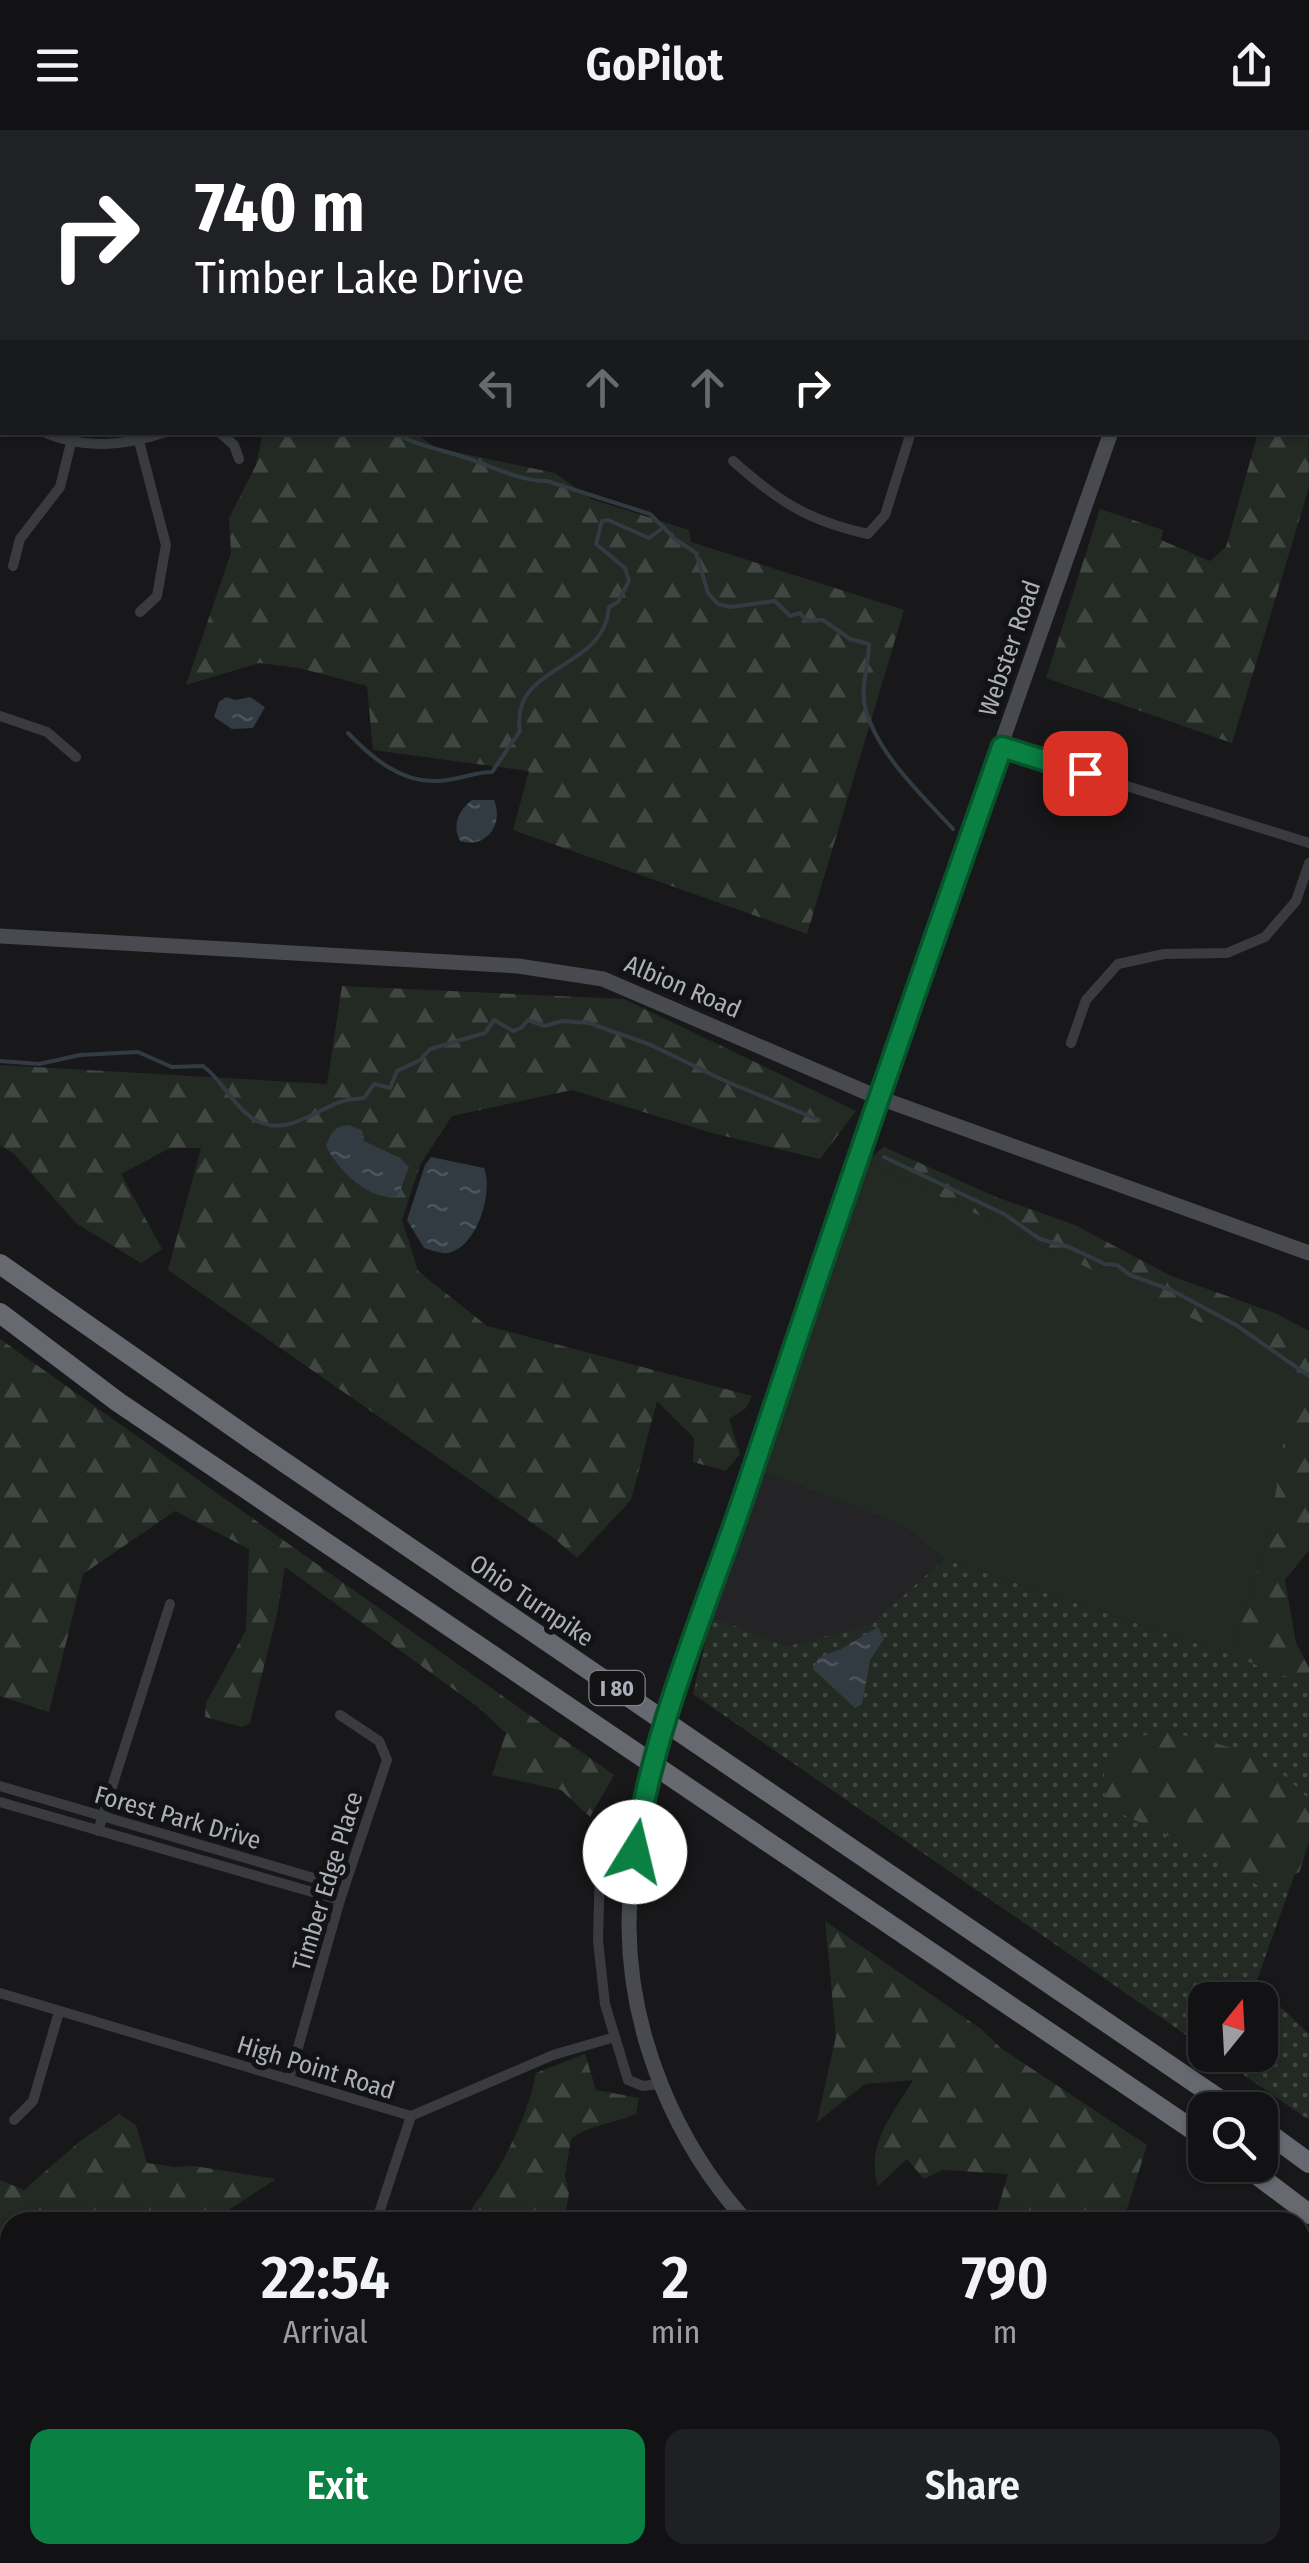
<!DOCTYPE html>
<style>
:root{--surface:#121214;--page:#1f2022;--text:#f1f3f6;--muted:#9c9ea0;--line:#313234;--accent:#0b8043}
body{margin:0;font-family:"Fira Sans Condensed",sans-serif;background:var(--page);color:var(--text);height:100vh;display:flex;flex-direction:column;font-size:38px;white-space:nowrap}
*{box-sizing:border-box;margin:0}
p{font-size:32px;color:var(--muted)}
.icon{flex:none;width:55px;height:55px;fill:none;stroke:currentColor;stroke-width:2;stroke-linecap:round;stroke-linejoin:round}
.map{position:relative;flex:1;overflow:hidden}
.side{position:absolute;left:0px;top:2082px;width:1310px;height:352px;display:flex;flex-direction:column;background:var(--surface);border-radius:30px 30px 0 0;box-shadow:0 2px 8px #0004,0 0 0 2px var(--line)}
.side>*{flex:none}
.top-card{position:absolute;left:0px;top:0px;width:1310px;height:305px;box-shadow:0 2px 8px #0004,0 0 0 2px var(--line);background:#202124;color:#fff;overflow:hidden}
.needle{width:65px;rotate:18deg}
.buttons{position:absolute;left:1188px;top:1852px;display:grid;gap:20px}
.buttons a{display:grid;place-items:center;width:90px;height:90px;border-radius:20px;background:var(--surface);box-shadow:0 2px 8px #0004,0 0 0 2px var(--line);font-size:50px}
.pin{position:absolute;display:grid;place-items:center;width:85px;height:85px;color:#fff;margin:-42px;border-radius:20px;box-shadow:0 5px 15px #0006}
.me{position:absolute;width:110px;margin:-55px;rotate:9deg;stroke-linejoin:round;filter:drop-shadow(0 0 8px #0008)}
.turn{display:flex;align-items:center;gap:35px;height:210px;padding:0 30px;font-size:45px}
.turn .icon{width:130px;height:130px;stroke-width:2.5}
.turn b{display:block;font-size:70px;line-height:85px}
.lanes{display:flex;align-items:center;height:95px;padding:0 30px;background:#0003;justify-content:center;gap:50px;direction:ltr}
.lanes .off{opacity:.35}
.eta{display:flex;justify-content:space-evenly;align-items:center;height:170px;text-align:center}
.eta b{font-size:60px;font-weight:600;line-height:70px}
.button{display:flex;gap:20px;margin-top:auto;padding:20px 30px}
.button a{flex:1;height:115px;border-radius:20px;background:var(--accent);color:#fff;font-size:40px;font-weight:600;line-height:115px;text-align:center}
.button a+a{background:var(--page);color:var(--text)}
header{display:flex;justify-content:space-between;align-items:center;height:130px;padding:0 30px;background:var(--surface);font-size:45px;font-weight:600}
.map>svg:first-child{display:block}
</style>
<header><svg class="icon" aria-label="menu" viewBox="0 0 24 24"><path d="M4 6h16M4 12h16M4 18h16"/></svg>GoPilot<svg class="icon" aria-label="share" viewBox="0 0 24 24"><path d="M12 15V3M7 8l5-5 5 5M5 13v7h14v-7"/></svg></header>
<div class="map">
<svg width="1309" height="2433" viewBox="0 0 1309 2433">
<defs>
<pattern id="grass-dots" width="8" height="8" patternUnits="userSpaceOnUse" patternTransform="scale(2.5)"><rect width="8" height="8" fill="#232a24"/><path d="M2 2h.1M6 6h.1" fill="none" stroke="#404642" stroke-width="1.8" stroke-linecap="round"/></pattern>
<pattern id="forest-firs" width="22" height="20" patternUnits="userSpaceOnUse" patternTransform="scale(2.5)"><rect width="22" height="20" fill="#232a24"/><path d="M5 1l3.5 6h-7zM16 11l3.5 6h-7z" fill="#404642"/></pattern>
<pattern id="park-crowns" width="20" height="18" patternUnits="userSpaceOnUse" patternTransform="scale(2.5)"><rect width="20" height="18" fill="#232a24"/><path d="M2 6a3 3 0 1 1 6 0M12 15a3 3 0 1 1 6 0" fill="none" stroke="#404642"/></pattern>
<pattern id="water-ripples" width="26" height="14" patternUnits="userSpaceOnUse" patternTransform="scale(2.5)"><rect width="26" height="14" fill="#323b42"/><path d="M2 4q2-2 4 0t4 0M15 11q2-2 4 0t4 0" fill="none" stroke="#4d555b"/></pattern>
</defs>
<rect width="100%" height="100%" fill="#18181a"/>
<path fill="#242427" d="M763,1342L902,1395L944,1429L872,1495L788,1516L711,1487L755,1352Z"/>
<path fill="url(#grass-dots)" d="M944,1429L1231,1525L1309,1555V1704L1256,1853L1309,1904V1990L1215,1925H1260V1870H1205V1918L693,1564L711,1487L788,1516L872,1494Z"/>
<g fill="url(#forest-firs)">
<path d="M1308,283L1309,357L1232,613L1046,548L1100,379L1163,400L1161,410L1210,431L1226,417L1258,303L1308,302Z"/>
<path d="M263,303H415L436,318L555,343L591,369L689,400L691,412L904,480L807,804L513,700L529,641L373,620L367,556L299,538L259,533L186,555L231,423L229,388L256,335Z"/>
<path d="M342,856L624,869L856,981L820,1029L712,1003L572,960L452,986L420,1035L402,1090L418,1141L487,1196L752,1266L746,1278L729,1289L740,1324L726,1341L693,1332L694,1308L657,1271L631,1370L577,1428L555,1409L168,1140L201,1018H170L121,1044L162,1119L141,1133L77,1094L14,1024L0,1015V935L327,954Z"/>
<path d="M884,1017L996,1067L1075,1095L1171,1146L1275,1183L1309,1201V1420L1285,1450L1296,1513L1309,1538V1555L1231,1525L1270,1398L1294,1238L866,1031Z"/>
<path d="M0,1209L614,1645L590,1687L561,1660L492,1645L506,1603L478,1577L285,1437L277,1484L250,1593L242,1597L205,1587L206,1573L246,1500L249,1419L175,1381L83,1444L49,1582L0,1566Z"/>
<path d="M1172,1602L1248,1622L1286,1647L1309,1669V1712L1299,1743L1257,1755L1194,1717L1117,1682L1105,1666L1104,1640L1131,1607Z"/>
<path d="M825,1791L981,1899L1002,1919L1147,2015L1123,2092H994L1008,2044L942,2040L924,2049L907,2029L878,2056C865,2015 893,1984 913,1950L865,1954L817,1992L836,1906Z"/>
<path d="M585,1924L596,1960L639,1968L636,1984C615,1993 589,1995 571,2009L565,2046L569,2063L564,2092H461C495,2051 526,1995 536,1943Z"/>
<path d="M119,1984L136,1995L147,2033L174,2037L194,2036L276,2049L210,2092H132L123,2088L10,2092V2277L0,2259V2050L24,2060L79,2012Z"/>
<path d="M1300,2117L1309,2123V2318L1300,2321Z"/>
</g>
<path fill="url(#park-crowns)" d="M612,2425H733L756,2432L802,2429L812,2433H596Z"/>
<path fill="#232a24" d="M866,1031L1295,1238L1270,1398L1231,1525L944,1429L902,1395L763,1342Z"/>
<g fill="url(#water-ripples)">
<path d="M226,567L236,570L250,567L265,577L253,598L232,599L214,587L219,572Z"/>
<path d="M472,670H494C504,694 487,719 460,711C452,695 458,681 472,670Z"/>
<path d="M348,995L362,1000L364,1011L400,1028L409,1037L398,1066C371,1073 337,1039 326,1016C331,1003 333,997 348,995Z"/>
<path d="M431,1027L484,1038C494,1061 477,1118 448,1123C441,1124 431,1120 424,1118L407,1090L425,1035Z"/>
<path d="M878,1497L884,1509L870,1530L862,1574L855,1578L813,1539L818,1528L841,1519Z"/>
</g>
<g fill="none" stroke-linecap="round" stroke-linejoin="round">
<g stroke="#323b42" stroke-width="4">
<path d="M0,177L2,178"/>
<path d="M393,302C417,316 444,320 470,329C494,337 520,351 547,351L650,384L675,409L696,423L708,463L718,474L730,477L775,471L790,486L800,483L806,490H823L850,509L869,514C869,536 860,556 865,577C877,624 922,665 953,699"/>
<path d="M348,603C371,627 401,653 437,651C456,651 473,642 492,642L520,601C509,534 605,541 609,477L618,472L629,451L625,438L596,414L602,391L608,390L649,408L664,397"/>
<path d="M0,931L39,934L80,925L138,922L172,937L203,936C222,950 232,974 252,988C283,1009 312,982 340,972C347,969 356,969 364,968L374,954L390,958L397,941L420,930L430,919L485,903L494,890L513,901L521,898L528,890L545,896L562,891L589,893L651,915L723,950L819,990"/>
<path d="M884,1027L1004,1084L1040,1109L1069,1117L1105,1134L1117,1135L1130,1145L1171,1160L1236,1195L1309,1246"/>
</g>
<g stroke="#3a3b3f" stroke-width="10">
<path d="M181,0L183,2"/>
<path d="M364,2V0"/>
<path d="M711,2L712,0"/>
<path d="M0,60L2,62"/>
<path d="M1308,133H1309"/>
<path d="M0,270L2,267"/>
<path d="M43,302C84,320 124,316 166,302"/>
<path d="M219,302L234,315L239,329"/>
<path d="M139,311L166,415L157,466L140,482"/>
<path d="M733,331C778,371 808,391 868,404L885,385L911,302"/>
<path d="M13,436L20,409L60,357L71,313"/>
<path d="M0,586L47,602L76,627"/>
<path d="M1002,617L1309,713"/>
<path d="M1071,913L1086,870L1118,834L1164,824L1227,823L1265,807L1296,771L1309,733"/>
<path d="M0,1656L344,1757"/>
<path d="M0,1672L340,1770"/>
<path d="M98,1701L170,1474"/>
<path d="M600,1733L598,1811L605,1874L628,1950L643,1956L660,1954"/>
<path d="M0,1863L411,1986L553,1925L615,1907"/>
<path d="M289,1949L340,1770L387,1630L379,1611L340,1585"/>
<path d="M14,1990L33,1971L59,1882"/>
<path d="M376,2092L411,1986"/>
<path d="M0,2389L10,2385"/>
<path d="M423,2433L436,2425"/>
</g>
<g stroke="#484a4f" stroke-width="15">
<path d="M1214,2L1215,0"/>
<path d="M0,806L518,836L603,849L877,967L1309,1123"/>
<path d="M677,1556L877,967L1111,302"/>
<path d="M646,1659C637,1704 629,1751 629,1797C630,1905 675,2013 747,2092"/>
<path d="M1095,2425L1101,2433"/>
</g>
<g stroke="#666970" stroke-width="20">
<path d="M0,1134L256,1313L1235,1980"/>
<path d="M0,1183L118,1272L1205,2008"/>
<path d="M1260,1997L1309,2033"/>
<path d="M1244,2035L1309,2084"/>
</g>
<path stroke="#484a4f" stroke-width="15" d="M646,1659L677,1556"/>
</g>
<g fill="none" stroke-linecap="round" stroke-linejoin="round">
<g stroke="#07532c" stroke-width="25">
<path id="route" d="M635,1722C653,1595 708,1475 748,1354C830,1108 915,862 1002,617L1085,643"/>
</g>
<use href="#route" stroke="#0b8043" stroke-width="18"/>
</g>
<g text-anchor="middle" stroke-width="10" stroke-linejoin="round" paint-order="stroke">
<rect fill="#131315" stroke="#7e8188" stroke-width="2.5" x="589.5" y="1541" width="55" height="34" rx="8"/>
<g font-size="22" font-weight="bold" fill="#acb0b9">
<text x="617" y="1566">I 80</text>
</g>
<g font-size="25" fill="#acb0b9" stroke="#131315">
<text transform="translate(1009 518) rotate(-71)" y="9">Webster Road</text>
<text transform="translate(683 856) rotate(23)" y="9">Albion Road</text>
<text transform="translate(532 1470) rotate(34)" y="9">Ohio Turnpike</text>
<text transform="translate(178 1687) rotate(16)" y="9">Forest Park Drive</text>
<text transform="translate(327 1751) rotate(-73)" y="9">Timber Edge Place</text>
<text transform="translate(316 1937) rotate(17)" y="9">High Point Road</text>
</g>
</g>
</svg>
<div class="buttons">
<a><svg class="needle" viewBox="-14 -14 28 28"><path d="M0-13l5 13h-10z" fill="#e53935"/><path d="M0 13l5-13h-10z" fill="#9c9ea0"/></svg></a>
<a><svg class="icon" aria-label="search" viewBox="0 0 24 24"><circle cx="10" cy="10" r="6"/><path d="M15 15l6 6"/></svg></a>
</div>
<div class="pin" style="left:1085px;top:643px;background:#d93025"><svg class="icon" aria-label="arrive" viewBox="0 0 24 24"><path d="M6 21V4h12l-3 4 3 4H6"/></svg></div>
<svg class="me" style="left:635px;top:1722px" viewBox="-20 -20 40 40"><circle r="19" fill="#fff"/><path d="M0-13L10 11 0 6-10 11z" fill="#0b8043"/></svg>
<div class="top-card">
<div class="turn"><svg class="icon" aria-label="right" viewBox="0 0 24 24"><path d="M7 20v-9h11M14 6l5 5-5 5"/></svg><div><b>740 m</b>Timber Lake Drive</div></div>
<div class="lanes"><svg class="icon off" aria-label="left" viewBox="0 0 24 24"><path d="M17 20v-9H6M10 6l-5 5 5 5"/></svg><svg class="icon off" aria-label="ahead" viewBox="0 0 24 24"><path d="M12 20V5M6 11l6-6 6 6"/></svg><svg class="icon off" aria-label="ahead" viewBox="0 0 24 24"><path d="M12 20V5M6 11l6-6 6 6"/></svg><svg class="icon" aria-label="right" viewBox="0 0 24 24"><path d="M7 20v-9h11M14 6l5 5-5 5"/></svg></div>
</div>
<section class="side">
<div class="eta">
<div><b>22:54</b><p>Arrival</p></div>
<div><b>2</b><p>min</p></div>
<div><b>790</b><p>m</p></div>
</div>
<div class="button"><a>Exit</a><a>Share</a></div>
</section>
</div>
